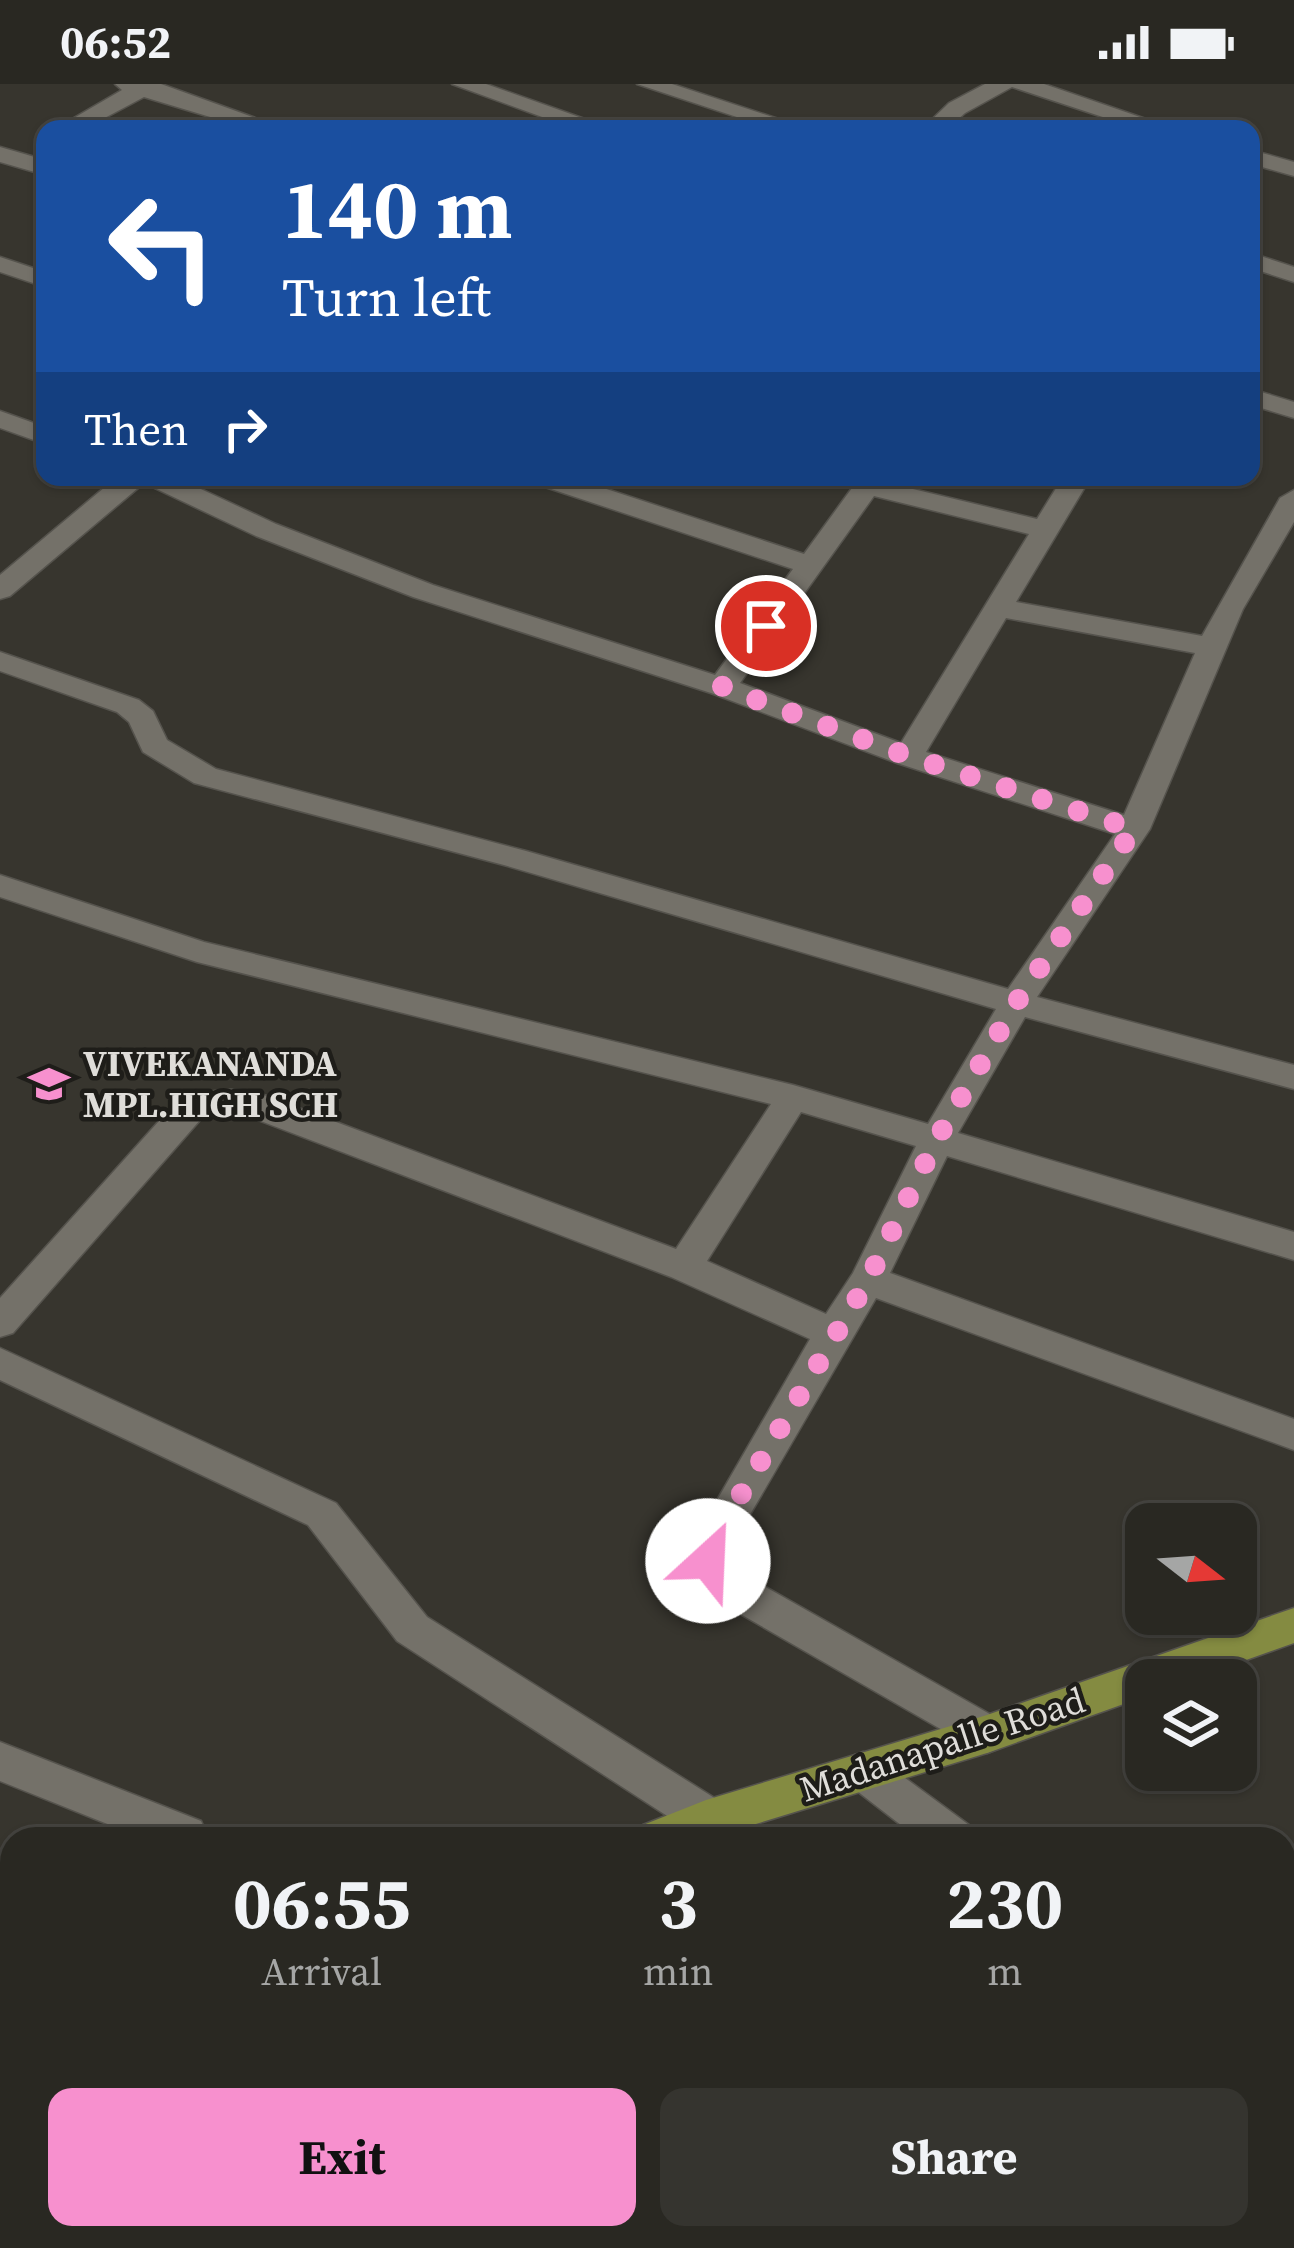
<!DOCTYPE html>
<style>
:root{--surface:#292822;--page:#35342f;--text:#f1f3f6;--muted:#a5a6a5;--line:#454440;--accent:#f790ce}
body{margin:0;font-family:"Source Serif 4",serif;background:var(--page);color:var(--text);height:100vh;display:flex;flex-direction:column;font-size:45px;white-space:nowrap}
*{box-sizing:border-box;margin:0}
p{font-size:39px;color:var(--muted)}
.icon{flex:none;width:66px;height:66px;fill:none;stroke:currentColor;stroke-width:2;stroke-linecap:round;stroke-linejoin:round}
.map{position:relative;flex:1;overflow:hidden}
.details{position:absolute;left:0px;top:1743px;width:1296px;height:423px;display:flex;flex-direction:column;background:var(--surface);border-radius:36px 36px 0 0;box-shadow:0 3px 9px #0004,0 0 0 3px var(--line)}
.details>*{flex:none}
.banner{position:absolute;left:36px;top:36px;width:1224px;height:366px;border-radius:24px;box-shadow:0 3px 9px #0004,0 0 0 3px var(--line);background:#1a4fa0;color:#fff;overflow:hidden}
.needle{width:78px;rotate:107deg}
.tools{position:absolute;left:1125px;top:1419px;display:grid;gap:24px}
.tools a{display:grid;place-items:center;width:132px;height:132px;border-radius:24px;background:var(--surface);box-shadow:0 3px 9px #0004,0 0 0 3px var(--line);font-size:60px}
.pin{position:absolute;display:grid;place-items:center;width:102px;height:102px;color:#fff;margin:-51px;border:6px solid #fff;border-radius:50%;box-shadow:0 3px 12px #0007}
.me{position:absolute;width:132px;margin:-66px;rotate:25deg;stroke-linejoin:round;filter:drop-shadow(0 0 9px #0008)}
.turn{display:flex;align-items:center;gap:42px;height:252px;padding:0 48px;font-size:54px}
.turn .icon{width:156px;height:156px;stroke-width:2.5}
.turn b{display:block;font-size:84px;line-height:102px}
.then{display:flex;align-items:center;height:114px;padding:0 48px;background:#0003;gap:24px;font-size:45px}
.eta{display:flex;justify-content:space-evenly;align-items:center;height:204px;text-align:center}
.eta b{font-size:72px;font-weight:700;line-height:84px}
.button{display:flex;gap:24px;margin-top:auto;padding:24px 48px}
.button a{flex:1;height:138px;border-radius:24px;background:var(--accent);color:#111;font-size:48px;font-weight:700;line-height:138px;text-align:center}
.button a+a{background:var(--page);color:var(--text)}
.status{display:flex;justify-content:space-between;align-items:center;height:84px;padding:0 60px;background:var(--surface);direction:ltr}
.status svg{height:33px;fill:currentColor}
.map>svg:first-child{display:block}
</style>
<div class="status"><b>06:52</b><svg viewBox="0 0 49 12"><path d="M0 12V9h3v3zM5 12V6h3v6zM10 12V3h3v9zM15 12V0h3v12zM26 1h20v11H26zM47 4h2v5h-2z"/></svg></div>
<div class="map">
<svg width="1294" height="2164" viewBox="0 0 1294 2164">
<rect width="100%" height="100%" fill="#37352e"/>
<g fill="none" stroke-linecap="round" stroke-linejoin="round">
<g stroke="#55534d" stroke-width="3">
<g id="minor">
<path d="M115,0H161L286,45H250L144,13L84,45H55L122,6Z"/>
<path d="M452,0H486L613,45L565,41L534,45L545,34Z"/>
<path d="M637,0H672L809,45H773Z"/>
<path d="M985,0H1044L1175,45H1139L1012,3L965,29L947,45H922L949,19Z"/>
<path d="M0,63L45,76V91L0,78Z"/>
<path d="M1251,66L1294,78V92L1251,80Z"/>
<path d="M1251,169L1294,183V198L1251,184Z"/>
<path d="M0,173L45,188V203L0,188Z"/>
<path d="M1251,305L1294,318V334L1251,321Z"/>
<path d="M0,327L45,343V360L0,344Z"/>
<path d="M117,393H175L276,440L433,501L715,591L793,485L533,399L529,393H570L804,470L860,393H888L884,398L1037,435L1063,393H1091L1016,518L1202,552L1280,414L1294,406V438L1243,525L1150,745L1037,913L1294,981V1005L1025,933L958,1049L1294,1148V1176L947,1072L890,1189L1294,1335V1366L876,1214L734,1458L728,1477L732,1484L1002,1637L1009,1650L1002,1663L987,1669L972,1663L702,1508L688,1477L694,1456L810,1255L671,1193L245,1031L220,1028L201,1035L13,1249L0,1253V1214L177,1017C207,1007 230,1001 261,1010L676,1165L771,1020L197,878L0,813V791L204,858L793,1001L928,1040L996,925L504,781L194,699L143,668L129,638L117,628L0,587V568L139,616L153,627L167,656L216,685L526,767L1008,905L1115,750L897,679L711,609L413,513L256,452L144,399L10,512L0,515V491ZM874,412L1029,450L901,659L740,599ZM1006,534L1195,569L1124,731L926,668ZM801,1028L916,1062L853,1189L826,1230L707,1177Z"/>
<path d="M0,1264L336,1419L427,1533L724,1720L730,1734L724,1748L708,1753L692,1748L397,1557L308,1441L0,1296Z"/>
<path d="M0,1658L201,1737L207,1751L205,1755H145L0,1697Z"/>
<path d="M863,1668L878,1674L969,1741L975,1755H919L848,1700L841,1687L848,1674Z"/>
<path d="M1284,1985L1294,1989V2037L1284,2033Z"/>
<path d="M179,2154H231L235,2164H184Z"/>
</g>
</g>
<g stroke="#55534d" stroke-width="3">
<g id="major">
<path d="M1294,1524V1559L1190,1596H1146V1612L987,1669L707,1755H637L643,1741L706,1716L987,1631Z"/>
<path d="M242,2154H297L292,2164H238Z"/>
</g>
</g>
<use href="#minor" fill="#747169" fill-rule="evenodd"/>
<use href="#major" fill="#848b41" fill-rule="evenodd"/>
</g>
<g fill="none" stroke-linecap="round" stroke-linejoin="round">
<path stroke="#f790ce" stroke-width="21" stroke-dasharray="0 37.8" d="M708,1477L714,1456L868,1196L937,1055L1016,919L1134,745L908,672L722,603L766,542"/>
</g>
<defs>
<g id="school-bare" transform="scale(3.24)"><path d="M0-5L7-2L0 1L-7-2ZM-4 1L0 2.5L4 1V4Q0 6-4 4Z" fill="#f790ce" stroke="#1e1d19" stroke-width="2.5" paint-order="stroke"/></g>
</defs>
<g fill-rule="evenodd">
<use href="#school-bare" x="49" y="1000"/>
</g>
<g text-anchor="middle" stroke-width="9" stroke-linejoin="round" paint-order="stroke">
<g font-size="36" font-weight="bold" fill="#dfddd9" stroke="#1e1d19" text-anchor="start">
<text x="83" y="992">VIVEKANANDA<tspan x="83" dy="41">MPL.HIGH SCH</tspan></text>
</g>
<g font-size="36" fill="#dfddd9" stroke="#1e1d19">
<text transform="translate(942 1660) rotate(-18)" y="13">Madanapalle Road</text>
</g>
</g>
</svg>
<div class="tools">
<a><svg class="needle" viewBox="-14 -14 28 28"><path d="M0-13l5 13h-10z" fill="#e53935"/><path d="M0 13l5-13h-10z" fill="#a5a6a5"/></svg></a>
<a><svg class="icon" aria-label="layers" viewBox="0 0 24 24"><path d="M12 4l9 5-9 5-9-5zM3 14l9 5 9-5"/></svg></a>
</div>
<div class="pin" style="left:766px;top:542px;background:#d93025"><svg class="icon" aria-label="arrive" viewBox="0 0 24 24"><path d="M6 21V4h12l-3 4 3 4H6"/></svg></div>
<svg class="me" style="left:708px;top:1477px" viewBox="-20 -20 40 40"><circle r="19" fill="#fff"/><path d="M0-13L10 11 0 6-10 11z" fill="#f790ce"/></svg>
<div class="banner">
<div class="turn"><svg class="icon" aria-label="left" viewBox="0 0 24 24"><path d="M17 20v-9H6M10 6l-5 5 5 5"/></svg><div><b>140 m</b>Turn left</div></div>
<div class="then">Then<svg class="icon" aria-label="right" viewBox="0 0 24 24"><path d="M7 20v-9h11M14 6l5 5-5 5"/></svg></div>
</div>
<section class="details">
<div class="eta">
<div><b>06:55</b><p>Arrival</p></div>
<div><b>3</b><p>min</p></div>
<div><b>230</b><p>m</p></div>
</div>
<div class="button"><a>Exit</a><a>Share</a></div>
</section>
</div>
